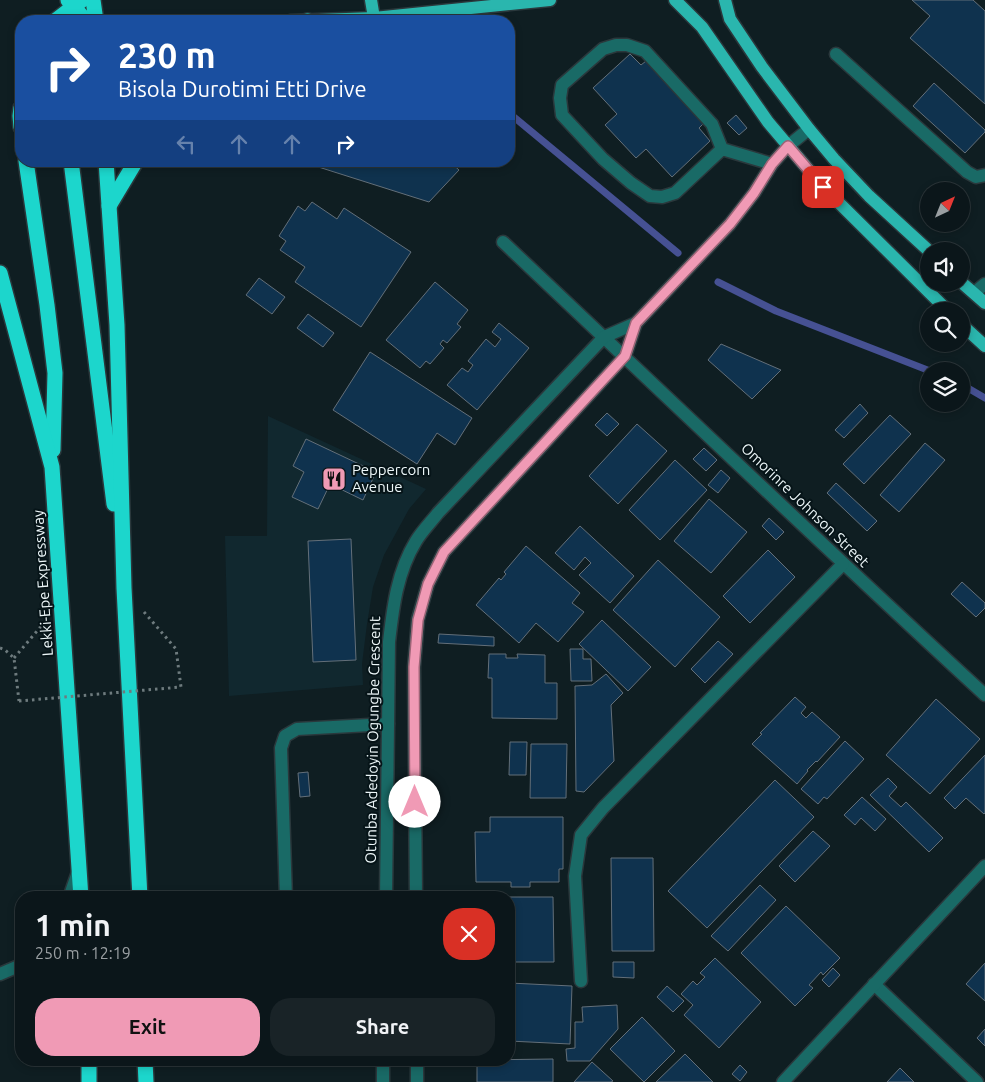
<!DOCTYPE html>
<meta charset="utf-8">
<style>
:root{--surface:#0b161a;--page:#192327;--text:#f1f3f6;--muted:#9a9fa2;--line:#2b3539;--accent:#f09ab5}
body{margin:0;font-family:Ubuntu,sans-serif;background:var(--page);color:var(--text);height:100vh;display:flex;flex-direction:column;font-size:19px;white-space:nowrap}
*{box-sizing:border-box;margin:0}
p{font-size:16px;color:var(--muted)}
.icon{flex:none;width:28px;height:28px;fill:none;stroke:currentColor;stroke-width:2;stroke-linecap:round;stroke-linejoin:round}
.map{position:relative;flex:1;overflow:hidden}
.drawer{position:absolute;left:15px;top:891px;width:500px;height:175px;display:flex;flex-direction:column;background:var(--surface);border-radius:20px;box-shadow:0 2px 8px #0003,0 0 0 1px var(--line)}
.drawer>*{flex:none}
.guide{position:absolute;left:15px;top:15px;width:500px;height:152px;border-radius:20px;box-shadow:0 2px 8px #0003,0 0 0 1px var(--line);background:#1a4fa0;color:#fff;overflow:hidden}
.needle{width:32px;rotate:43deg}
.buttons{position:absolute;left:920px;top:182px;display:grid;gap:10px}
.buttons a{display:grid;place-items:center;width:50px;height:50px;border-radius:50%;background:var(--surface);box-shadow:0 2px 8px #0003,0 0 0 1px var(--line);font-size:25px}
.pin{position:absolute;display:grid;place-items:center;width:42px;height:42px;color:#fff;margin:-21px;border-radius:10px;box-shadow:0 2px 8px #0006}
.me{position:absolute;width:55px;margin:-28px;rotate:0deg;stroke-linejoin:round;filter:drop-shadow(0 0 4px #0008)}
.turn{display:flex;align-items:center;gap:18px;height:105px;padding:0 20px;font-size:22px}
.turn .icon{width:65px;height:65px;stroke-width:2.5}
.turn b{display:block;font-size:35px;line-height:42px}
.lanes{display:flex;align-items:center;height:48px;padding:0 20px;background:#0003;justify-content:center;gap:25px;direction:ltr}
.lanes .off{opacity:.35}
.round{display:grid;place-items:center;flex:none;width:52px;height:52px;border-radius:20px;background:var(--page)}
.headline{display:flex;align-items:center;justify-content:space-between;height:85px;padding:0 20px}
h1{font-size:30px;font-weight:700;line-height:38px}
.action{display:flex;gap:10px;margin-top:auto;padding:10px 20px}
.action a{flex:1;height:58px;border-radius:20px;background:var(--accent);color:#111;font-size:20px;font-weight:700;line-height:58px;text-align:center}
.action a+a{background:var(--page);color:var(--text)}
.map>svg:first-child{display:block}
</style>
<div class="map">
<svg width="985" height="1082" viewBox="0 0 985 1082">
<rect width="100%" height="100%" fill="#0f1e22"/>
<path fill="#11282f" d="M268,416L426,489L409,509L384,555L373,587L367,624L362,664L363,685L229,696L225,536H267Z"/>
<g fill="none" stroke-linecap="round" stroke-linejoin="round">
<g stroke="#465193" stroke-width="7">
<path d="M509,113L678,253"/>
<path d="M718,282L776,311L930,371"/>
<path d="M961,384L985,398"/>
</g>
</g>
<g fill="#0f324e" stroke="#636f79">
<path d="M912,0H973L985,11V104L910,38L930,16Z"/>
<path d="M630,54L641,65L646,61L704,123L699,128L710,141L672,177L646,149L636,158L605,125L617,114L593,88Z"/>
<path d="M934,83L985,130V132L965,153L913,106Z"/>
<path d="M736,115L747,128L739,135L727,123Z"/>
<path d="M309,161H449L459,170L429,202L309,164Z"/>
<path d="M312,202L337,219L344,208L411,252L361,327L295,282L305,267L280,250L286,241L279,236L298,206L305,211Z"/>
<path d="M259,278L285,297L272,314L246,295Z"/>
<path d="M435,282L468,310L457,324L461,327L447,343L443,340L440,344L444,348L430,364L426,361L420,368L386,340Z"/>
<path d="M308,314L334,333L323,347L297,328Z"/>
<path d="M499,323L529,348L477,410L447,385L462,368L468,372L473,365L468,361L486,339L495,347L501,339L492,332Z"/>
<path d="M721,344L781,370L752,399L708,360Z"/>
<path d="M370,352L472,418L455,445L437,433L417,464L333,410Z"/>
<path d="M860,404L868,413L844,438L835,430Z"/>
<path d="M607,413L619,424L607,436L595,425Z"/>
<path d="M890,415L911,434L864,484L843,464Z"/>
<path d="M637,424L667,451L618,504L589,476Z"/>
<path d="M306,439L376,472L363,500L330,484L318,509L292,497L304,472L293,466Z"/>
<path d="M925,443L945,460L899,512L880,495Z"/>
<path d="M704,448L717,460L706,471L693,459Z"/>
<path d="M675,460L707,490L660,540L629,510Z"/>
<path d="M721,470L730,478L718,493L708,485Z"/>
<path d="M836,483L877,521L867,531L827,493Z"/>
<path d="M709,499L747,532L711,573L674,541Z"/>
<path d="M769,518L784,532L776,540L762,526Z"/>
<path d="M580,526L634,576L610,603L579,575L591,563L585,557L574,570L555,553Z"/>
<path d="M351,539L356,660L313,662L308,541Z"/>
<path d="M526,546L580,593L572,603L584,612L558,642L536,623L519,643L476,605L499,578L501,580L506,574L504,572Z"/>
<path d="M768,550L795,577L750,623L723,596Z"/>
<path d="M658,560L720,617L675,667L613,610Z"/>
<path d="M962,582L985,603V608L976,617L951,594Z"/>
<path d="M602,620L651,667L628,691L579,644Z"/>
<path d="M439,634L494,637V646L438,643Z"/>
<path d="M718,641L733,654L705,683L691,669Z"/>
<path d="M570,649H583V659H591L592,681H571Z"/>
<path d="M489,654H506V658H518L517,654L545,655V683H557V719L492,718V678H488Z"/>
<path d="M606,674L623,693L611,705L614,761L584,792L576,791L575,686L592,685Z"/>
<path d="M795,697L806,707L801,713L806,718L812,712L840,737L817,762L816,761L807,770L808,771L797,784L752,744L762,734L760,733Z"/>
<path d="M936,699L980,739L930,794L886,755Z"/>
<path d="M845,741L864,759L827,799L824,797L818,804L801,789Z"/>
<path d="M510,742H527L526,775H509Z"/>
<path d="M531,744H567L566,798H530Z"/>
<path d="M985,755V813L984,814L966,798L955,809L944,798Z"/>
<path d="M308,772L310,796L300,797L298,773Z"/>
<path d="M888,778L897,787L889,796L901,807L906,802L943,838L929,852L870,795Z"/>
<path d="M775,780L814,817L707,928L668,891Z"/>
<path d="M862,797L886,819L875,831L861,818L855,825L844,815Z"/>
<path d="M490,817H563V869H559V882H530V887H511V882H476L475,832H490Z"/>
<path d="M813,831L830,846L795,882L779,866Z"/>
<path d="M611,858H653L654,951H612Z"/>
<path d="M760,885L776,900L728,951L711,936Z"/>
<path d="M484,897H553L554,962H509V898Z"/>
<path d="M786,906L840,958L823,975L821,972L809,985L813,988L795,1006L741,953Z"/>
<path d="M715,958L761,1002L719,1048L684,1015L693,1005L681,994L693,981L697,985L705,977L700,973Z"/>
<path d="M613,962H634V978L613,977Z"/>
<path d="M985,963V1001L966,984Z"/>
<path d="M833,968L840,975L829,987L822,980Z"/>
<path d="M509,983L572,986L570,1044L509,1041Z"/>
<path d="M667,986L684,1001L673,1012L657,997Z"/>
<path d="M617,1005L618,1029L590,1061H567L566,1049L575,1048V1022H583L582,1007Z"/>
<path d="M642,1017L675,1051L644,1082L610,1049Z"/>
<path d="M985,1029V1046L977,1038Z"/>
<path d="M685,1054L713,1082H656Z"/>
<path d="M553,1059V1082H477V1060Z"/>
<path d="M592,1062L613,1081L611,1082H574Z"/>
<path d="M740,1065L747,1072L740,1081L732,1074Z"/>
<path d="M900,1068L914,1082H887Z"/>
</g>
<g fill="none" stroke-linecap="round" stroke-linejoin="round">
<g stroke="#2a383c" stroke-width="15">
<g id="minor">
<path d="M836,54L967,172L976,177L985,175"/>
<path d="M722,149L712,124L645,51L627,45H616L603,49L562,85L560,98L562,115L603,159L631,183L650,196L662,197L675,193L722,149L772,164"/>
<path d="M503,242C664,394 823,546 985,695"/>
<path d="M974,293L985,284"/>
<path d="M69,898L78,872"/>
<path d="M286,898L281,748L285,736L297,729L388,724"/>
<path d="M386,898L389,642C393,607 397,572 416,541C422,531 431,522 438,513L604,337L636,323L730,224L754,193L772,164L788,146L809,129"/>
<path d="M416,898L414,667L418,619L428,584L444,552L625,356L636,323"/>
<path d="M0,974L21,965"/>
<path d="M581,981L575,876L581,835L603,808L843,564"/>
<path d="M874,984L977,1082"/>
<path d="M417,1060V1082"/>
<path d="M383,1082V1060"/>
<path d="M783,1082L985,866"/>
</g>
</g>
<g stroke="#2a383c" stroke-width="15">
<g id="major">
<path d="M371,0L374,18"/>
<path d="M675,0L702,27L768,122L823,187L948,311"/>
<path d="M725,0L730,19L762,67L809,129L834,159L869,196L929,251"/>
<path d="M290,21L374,18L550,0"/>
<path d="M961,282L985,303"/>
<path d="M961,324L985,346"/>
</g>
</g>
<g stroke="#2a383c" stroke-width="18">
<g id="highway">
<path d="M68,0L86,21"/>
<path d="M93,0L96,21"/>
<path d="M55,21L82,0"/>
<path d="M307,21H308"/>
<path d="M21,108L20,116L21,127"/>
<path d="M26,161L47,305L55,373L53,450"/>
<path d="M71,161L114,504"/>
<path d="M106,161L117,325L124,588L140,898"/>
<path d="M109,206L136,161"/>
<path d="M0,273L52,467L81,898"/>
<path d="M145,1060L146,1082"/>
<path d="M89,1082V1060"/>
</g>
</g>
<g stroke="#6e7b7e" stroke-width="3" stroke-dasharray="2.5 4" stroke-linecap="butt">
<path d="M144,612L176,649L181,687"/>
<path d="M0,648L5,650L14,658L19,701"/>
<path d="M14,658L43,624"/>
</g>
<use href="#minor" stroke="#196a66" stroke-width="12"/>
<use href="#major" stroke="#2ab6ae" stroke-width="12"/>
<use href="#highway" stroke="#1cd6cc" stroke-width="15"/>
<path stroke="#6e7b7e" stroke-width="3" stroke-dasharray="2.5 4" stroke-linecap="butt" d="M19,701L181,687"/>
</g>
<g fill="none" stroke-linecap="round" stroke-linejoin="round">
<g stroke="#9c6476" stroke-width="12">
<path id="route" d="M415,802L414,667L418,620L428,584L444,552L625,356L636,323L730,224L754,193L772,164L788,146L823,187"/>
</g>
<use href="#route" stroke="#f09ab5" stroke-width="9"/>
</g>
<defs>
<g id="restaurant-square" transform="scale(1.25)"><rect x="-9" y="-9" width="18" height="18" rx="4" fill="#f09ab5" stroke="#061418"/><path d="M-5-6h1v4h1v-4h1v4h1v-4h1v5L-1.5 .5V6h-2V.5L-5-1ZM5-6V6H3V1.5H1.5Q1.5-4 5-6Z" fill="#111"/></g>
</defs>
<g fill-rule="evenodd">
<use href="#restaurant-square" x="334" y="479"/>
</g>
<g text-anchor="middle" stroke-width="4" stroke-linejoin="round" paint-order="stroke">
<g font-size="15" fill="#edf7f9" stroke="#061418" text-anchor="start">
<text x="352" y="475">Peppercorn<tspan x="352" dy="17">Avenue</tspan></text>
</g>
<g font-size="15" fill="#edf7f9" stroke="#061418">
<text transform="translate(805 505) rotate(44)" y="5">Omorinre Johnson Street</text>
<text transform="translate(43 583) rotate(-94)" y="5">Lekki-Epe Expressway</text>
<text transform="translate(373 740) rotate(-89)" y="5">Otunba Adedoyin Ogungbe Crescent</text>
</g>
</g>
</svg>
<div class="buttons">
<a><svg class="needle" viewBox="-14 -14 28 28"><path d="M0-13l5 13h-10z" fill="#e53935"/><path d="M0 13l5-13h-10z" fill="#9a9fa2"/></svg></a>
<a><svg class="icon" aria-label="sound" viewBox="0 0 24 24"><path d="M4 9h4l5-4v14l-5-4H4zM17 9q2 3 0 6"/></svg></a>
<a><svg class="icon" aria-label="search" viewBox="0 0 24 24"><circle cx="10" cy="10" r="6"/><path d="M15 15l6 6"/></svg></a>
<a><svg class="icon" aria-label="layers" viewBox="0 0 24 24"><path d="M12 4l9 5-9 5-9-5zM3 14l9 5 9-5"/></svg></a>
</div>
<div class="pin" style="left:823px;top:187px;background:#d93025"><svg class="icon" aria-label="arrive" viewBox="0 0 24 24"><path d="M6 21V4h12l-3 4 3 4H6"/></svg></div>
<svg class="me" style="left:415px;top:802px" viewBox="-20 -20 40 40"><circle r="19" fill="#fff"/><path d="M0-13L10 11 0 6-10 11z" fill="#f09ab5"/></svg>
<div class="guide">
<div class="turn"><svg class="icon" aria-label="right" viewBox="0 0 24 24"><path d="M7 20v-9h11M14 6l5 5-5 5"/></svg><div><b>230 m</b>Bisola Durotimi Etti Drive</div></div>
<div class="lanes"><svg class="icon off" aria-label="left" viewBox="0 0 24 24"><path d="M17 20v-9H6M10 6l-5 5 5 5"/></svg><svg class="icon off" aria-label="ahead" viewBox="0 0 24 24"><path d="M12 20V5M6 11l6-6 6 6"/></svg><svg class="icon off" aria-label="ahead" viewBox="0 0 24 24"><path d="M12 20V5M6 11l6-6 6 6"/></svg><svg class="icon" aria-label="right" viewBox="0 0 24 24"><path d="M7 20v-9h11M14 6l5 5-5 5"/></svg></div>
</div>
<section class="drawer">
<div class="headline"><div><h1>1 min</h1><p>250 m · 12:19</p></div><a class="round" style="background:#d93025;color:#fff"><svg class="icon" aria-label="close" viewBox="0 0 24 24"><path d="M6 6l12 12M18 6L6 18"/></svg></a></div>
<div class="action"><a>Exit</a><a>Share</a></div>
</section>
</div>
